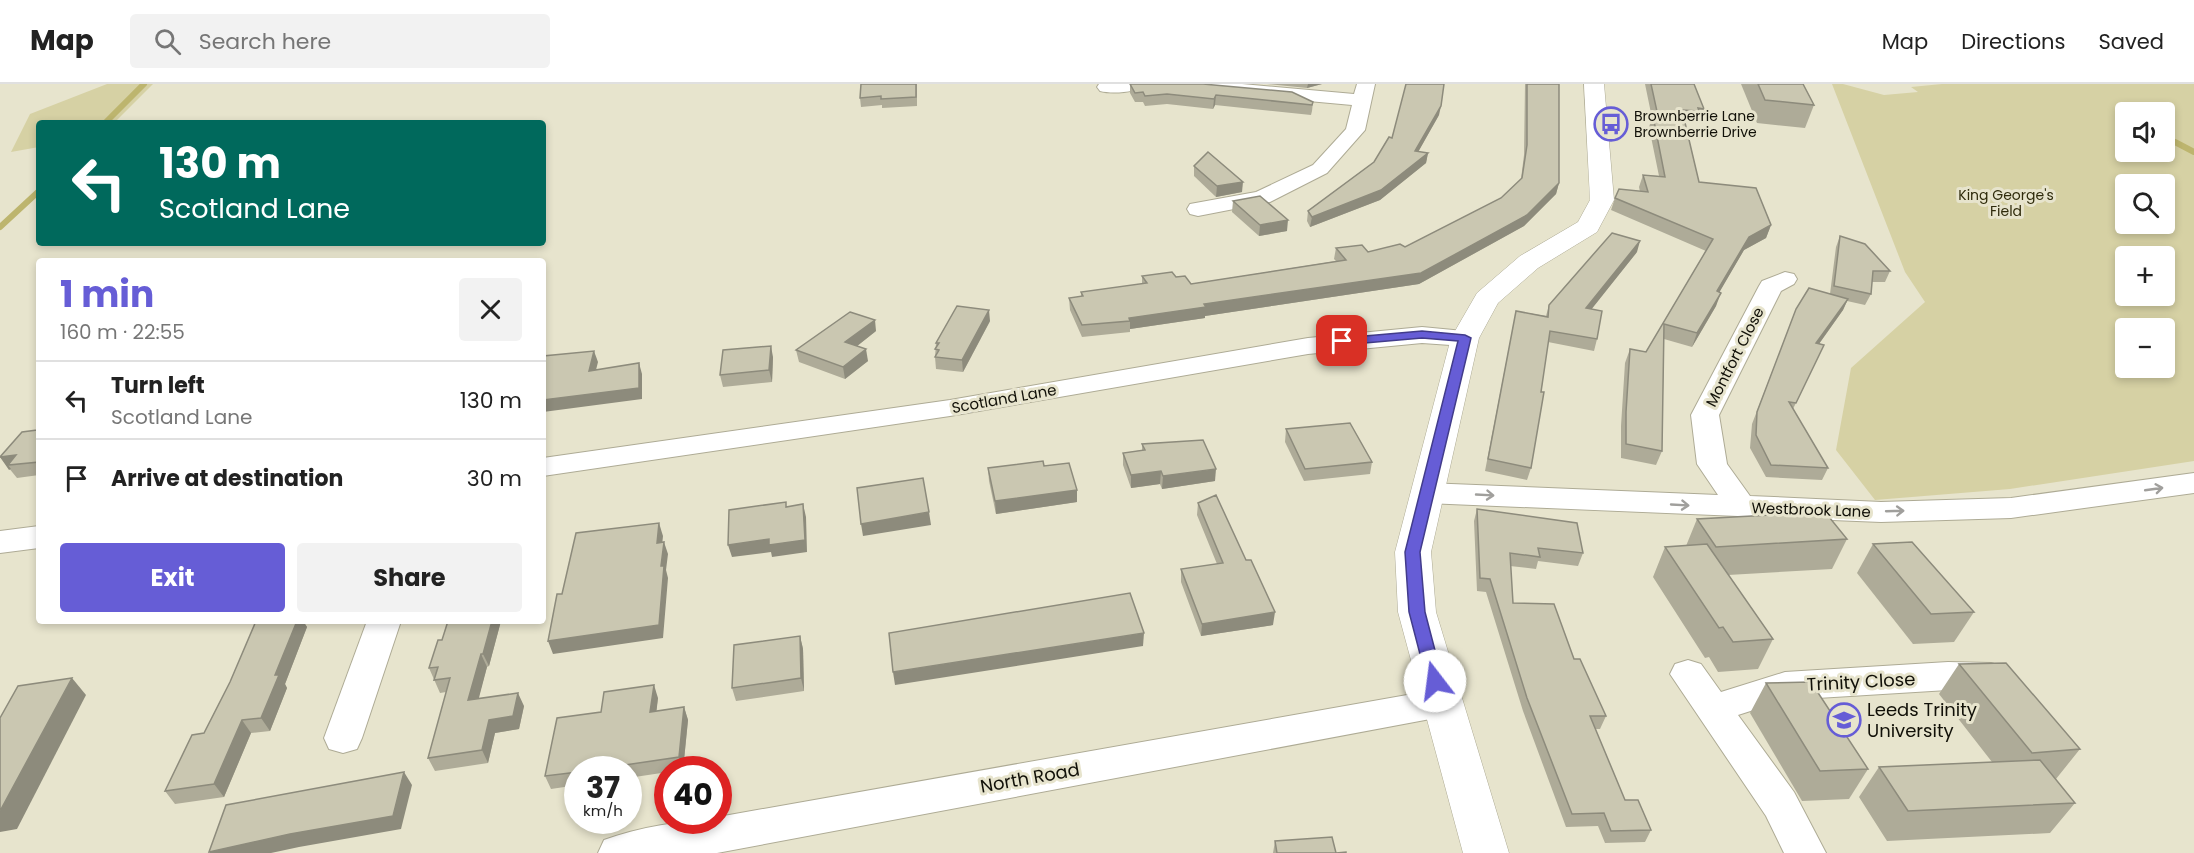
<!DOCTYPE html>
<meta charset="utf-8">
<style>
:root{--surface:#fff;--page:#f2f2f2;--text:#222;--muted:#767676;--line:#e0e0e0;--accent:#665dd6}
body{margin:0;font-family:Poppins,sans-serif;background:var(--page);color:var(--text);height:100vh;display:flex;flex-direction:column;font-size:22px;white-space:nowrap}
*{box-sizing:border-box;margin:0}
p{font-size:20px;color:var(--muted)}
.icon{flex:none;width:33px;height:33px;fill:none;stroke:currentColor;stroke-width:2;stroke-linecap:round;stroke-linejoin:round}
.map{position:relative;flex:1;overflow:hidden}
.drawer{position:absolute;left:36px;top:174px;width:510px;height:366px;display:flex;flex-direction:column;background:var(--surface);border-radius:6px;box-shadow:0 3px 9px #0003}
.drawer>*{flex:none}
.guide{position:absolute;left:36px;top:36px;width:510px;height:126px;border-radius:6px;box-shadow:0 3px 9px #0003;background:#00695c;color:#fff;overflow:hidden}
.controls{position:absolute;left:2115px;top:18px;display:grid;gap:12px}
.controls a{display:grid;place-items:center;width:60px;height:60px;border-radius:6px;background:var(--surface);box-shadow:0 3px 9px #0003;font-size:30px}
.speed{position:absolute;left:564px;top:672px;display:flex;gap:12px;font-size:30px;font-weight:700;text-align:center}
.speed>*{display:grid;place-content:center;width:78px;height:78px;border-radius:50%;background:var(--surface);box-shadow:0 3px 9px #0003;line-height:1}
.speed small{font-size:15px;font-weight:400}
.speed .limit{border:9px solid #d22;background:#fff;color:#111}
.pin{position:absolute;display:grid;place-items:center;width:51px;height:51px;color:#fff;margin:-26px;border-radius:12px;box-shadow:0 3px 9px #0006}
.me{position:absolute;width:66px;margin:-33px;rotate:345deg;stroke-linejoin:round;filter:drop-shadow(0 0 4px #0008)}
.turn{display:flex;align-items:center;gap:21px;height:126px;padding:0 24px;font-size:27px}
.turn .icon{width:78px;height:78px;stroke-width:2.5}
.turn b{display:block;font-size:42px;line-height:51px}
.round{display:grid;place-items:center;flex:none;width:63px;height:63px;border-radius:6px;background:var(--page)}
.headline{display:flex;align-items:center;justify-content:space-between;height:102px;padding:0 24px}
h1{font-size:36px;font-weight:700;line-height:45px;color:var(--accent)}
.action{display:flex;gap:12px;margin-top:auto;padding:12px 24px}
.action a{flex:1;height:69px;border-radius:6px;background:var(--accent);color:#fff;font-size:24px;font-weight:700;line-height:69px;text-align:center}
.action a+a{background:var(--page);color:var(--text)}
ul{padding:0;list-style:none}
li{display:flex;align-items:center;gap:18px;height:78px;padding:0 24px;border-top:2px solid var(--line)}
li div{flex:1}
li b{display:block;font-size:22px}
li em{font-style:normal}
header{display:flex;align-items:center;gap:36px;box-sizing:border-box;height:84px;padding:0 30px;background:var(--surface);border-bottom:2px solid var(--line)}
header strong{font-size:28px}
nav{display:flex;gap:33px;margin-inline-start:auto;font-size:21px}
.search{width:420px;height:54px;background:var(--page);display:flex;align-items:center;gap:15px;box-sizing:border-box;padding:0 21px;border-radius:6px;color:var(--muted);font-size:22px}
.map>svg:first-child{display:block}
</style>
<header>
<strong>Map</strong>
<div class="search"><svg class="icon" aria-label="search" viewBox="0 0 24 24"><circle cx="10" cy="10" r="6"/><path d="M15 15l6 6"/></svg>Search here</div>
<nav><a>Map</a><a>Directions</a><a>Saved</a></nav>
</header>
<div class="map">
<svg width="2194" height="769" viewBox="0 0 2194 769">
<rect width="100%" height="100%" fill="#e7e4cd"/>
<g fill="#d6d1a4" fill-rule="evenodd">
<path d="M107,0H153L114,39H39V63L11,68L30,30Z"/>
<path d="M1832,0H1843L1884,11L1918,8L1911,3L1942,0H2194V377L2010,405L1875,416L1836,366L1851,284L1925,218L1905,188ZM2126,28H2164V68H2126ZM2126,100H2164V140H2126ZM2126,172H2164V212H2126ZM2164,244V284H2126V244Z"/>
</g>
<g fill="none" stroke-linecap="round" stroke-linejoin="round">
<g stroke="#bdb56e" stroke-width="6">
<path d="M105,39L144,0"/>
<path d="M2175,58L2194,68"/>
<path d="M0,143L39,107"/>
</g>
<g stroke="#aeab95" stroke-width="2">
<g id="minor">
<path d="M1099,0H1146C1138,9 1111,10 1100,7L1097,3Z"/>
<path d="M1170,0H1242L1354,10L1357,0H1375L1365,46L1327,89L1270,118L1198,132L1190,130L1187,125L1190,120L1256,108L1313,81L1346,45L1352,21L1179,5Z"/>
<path d="M1785,188L1794,190L1797,195L1794,200L1781,207L1719,331L1727,380L1750,412L1881,418L2011,414L2194,389V409L2011,434L1881,438L1426,419L1415,416L1411,409L1415,402L1426,399L1718,411L1697,380L1691,331L1759,202L1762,197Z"/>
<path d="M1422,243L1474,248L1478,254L1474,260L1465,262L1422,259L1308,270L950,332L543,392V374L950,316L1308,254Z"/>
<path d="M39,442V464L0,469V447Z"/>
<path d="M367,537H401L362,654L357,665L343,669L329,665L324,654Z"/>
<path d="M1688,576L1701,580L1721,608L1785,588L1948,578L1991,579L2004,583L2009,593L2004,603L1991,607L1948,606L1785,616L1738,631L1794,708L1826,769H1784L1766,732L1670,590L1675,580Z"/>
<path d="M1441,605L1454,609L1460,619L1454,629L1441,633L717,769H598L604,756C639,743 682,736 718,736V733Z"/>
</g>
</g>
<g stroke="#aeab95" stroke-width="1">
<path id="tertiary" d="M1584,0H1604L1614,116L1597,148L1538,184L1498,219L1479,254L1431,468L1436,528L1509,769H1463L1398,528L1395,468L1451,254L1477,209L1520,172L1578,138L1590,116Z"/>
</g>
<use href="#minor" fill="#fff" fill-rule="evenodd"/>
<use href="#tertiary" fill="#fff" fill-rule="evenodd"/>
</g>
<g fill="#aeab98">
<path d="M861,0H917V22L882,24V21L861,23L860,14Z"/>
<path d="M1130,0L1313,18L1312,27L1311,31L1215,21L1213,25L1167,20L1145,22L1143,18H1135L1130,9Z"/>
<path d="M1267,0H1322L1307,4Z"/>
<path d="M1525,0H1559V99L1556,110L1524,142L1419,200L1205,232V234L1130,245V248L1082,253L1070,226L1069,214L1081,213V208L1142,200V192L1176,193L1191,200L1336,177L1334,175L1336,164L1368,168L1405,163L1501,114L1521,95L1524,71Z"/>
<path d="M1645,0H1694L1704,25L1700,36H1697L1696,39L1685,38L1699,98L1771,141L1766,154L1744,166L1719,208L1716,222L1692,263L1664,255L1662,367L1656,381L1621,374V342L1625,279L1630,265L1646,268L1706,167L1611,126L1615,114L1640,108L1639,103L1643,91L1659,92L1649,43L1652,34Z"/>
<path d="M1741,0H1803L1814,21L1805,44L1757,39Z"/>
<path d="M1439,31L1418,68L1428,69L1426,79L1380,116L1310,143L1307,137L1308,127L1374,78L1392,54Z"/>
<path d="M1194,82L1242,108L1216,113L1194,92Z"/>
<path d="M1233,117L1287,147L1259,152L1232,128Z"/>
<path d="M1840,152L1890,187L1885,198H1872L1871,210L1865,221L1847,217L1843,226L1819,260L1824,261L1793,325L1828,384L1822,396L1766,393L1750,364L1752,340L1796,225L1830,210L1836,163Z"/>
<path d="M1637,168L1591,225L1597,255L1594,267L1548,258L1531,384L1527,396L1485,387L1516,227L1546,232L1549,221Z"/>
<path d="M990,237L963,288L936,285L935,273L936,259Z"/>
<path d="M876,247L857,262L868,277L845,295L799,278L796,266Z"/>
<path d="M773,273L772,298L723,303L720,291Z"/>
<path d="M39,344V391L17,394L0,373Z"/>
<path d="M1286,345L1372,378L1370,390L1304,397L1285,358Z"/>
<path d="M1142,360L1215,397L1162,405L1160,400L1131,404L1123,381V369L1142,366Z"/>
<path d="M1044,382L1077,418L996,430L989,397L988,384Z"/>
<path d="M1198,419L1246,476L1273,541L1201,552L1181,498V485L1217,480L1197,431Z"/>
<path d="M1477,425L1583,469L1578,482L1538,477L1536,485L1510,482L1513,519L1574,575L1606,632L1600,645H1595L1625,716L1651,746L1645,758L1605,759L1598,742L1566,743L1523,627L1486,508L1477,507L1474,437Z"/>
<path d="M1697,435L1847,455L1832,485L1728,491L1773,555L1758,585L1718,588L1709,573L1705,574L1653,493L1665,463L1686,462Z"/>
<path d="M1873,460L1974,528L1954,558L1913,560L1857,489Z"/>
<path d="M256,537H307L305,540L307,543L285,600L287,604L270,647L251,649L224,713L175,720L165,707L204,649L230,598Z"/>
<path d="M448,537H501L489,582L487,583L478,615L524,622L519,645L495,649L488,679L435,687L428,674L446,608L440,609L429,584L442,556Z"/>
<path d="M800,552L803,565L804,607L736,617L732,604Z"/>
<path d="M1959,580L2080,665L2056,695L2075,719L2050,749L1887,757L1859,713L1879,683L1992,678L1939,610Z"/>
<path d="M1766,599L1868,685L1849,715L1802,717L1750,629Z"/>
<path d="M658,614L656,627L684,623L688,636L683,686H668V688L628,694V686H578V701L551,705L545,692L601,628Z"/>
<path d="M1275,757L1336,769H1346H1273Z"/>
</g>
<g fill="#8d8b7c">
<path d="M1308,0H1322L1307,4Z"/>
<path d="M1216,11L1215,21L1213,25L1214,15Z"/>
<path d="M1441,22L1439,31L1413,77L1415,67Z"/>
<path d="M1428,69L1426,79L1380,116L1310,143L1312,133Z"/>
<path d="M1243,98L1242,108L1216,113L1217,102Z"/>
<path d="M1559,99L1556,110L1524,142L1419,200L1205,232V234L1130,245V237L1129,234L1204,220L1421,189Z"/>
<path d="M1288,136L1287,147L1259,152L1260,141Z"/>
<path d="M1771,141L1766,154L1744,166L1712,221L1717,207L1749,153Z"/>
<path d="M1640,157L1637,168L1583,236L1586,224Z"/>
<path d="M1721,209L1716,222L1692,263L1697,249Z"/>
<path d="M1848,215L1843,226L1811,271L1816,259Z"/>
<path d="M989,226L990,237L963,288L962,276Z"/>
<path d="M875,236L876,247L847,270L845,258Z"/>
<path d="M543,247L546,255L543,271Z"/>
<path d="M771,262L773,273L772,298L769,286Z"/>
<path d="M866,265L868,277L845,295L843,283Z"/>
<path d="M594,267L598,278L593,298L589,287Z"/>
<path d="M639,279L642,290V315L543,328V316Z"/>
<path d="M16,371L8,381L11,385L9,386L0,373Z"/>
<path d="M1216,385L1215,397L1162,405L1163,392Z"/>
<path d="M1161,387L1160,400L1131,404V391Z"/>
<path d="M1077,406V418L996,430L995,417Z"/>
<path d="M803,420L806,433L807,468L772,473L771,468L732,473L728,461Z"/>
<path d="M929,428L931,441L863,452L861,440Z"/>
<path d="M659,439L663,452L661,471L657,459Z"/>
<path d="M664,458L668,470L666,486L668,494L663,554L553,570L548,557L661,482Z"/>
<path d="M1275,528L1273,541L1201,552L1202,540Z"/>
<path d="M297,537H307L305,540L307,543L285,600L287,604L270,647L261,634L275,591Z"/>
<path d="M492,537H501L489,582L483,570Z"/>
<path d="M1144,549L1143,562L895,601L893,588Z"/>
<path d="M800,552L803,565L804,607L801,594Z"/>
<path d="M481,570L487,583L475,629L468,616Z"/>
<path d="M72,594L86,611L17,745L0,748V727Z"/>
<path d="M654,601L658,614L655,640L650,628Z"/>
<path d="M518,609L524,622L519,645L495,649L488,679L482,666L489,636Z"/>
<path d="M684,623L688,636L683,686L679,673Z"/>
<path d="M242,636L251,649L224,713L214,700Z"/>
<path d="M404,688L412,701L401,745L299,763L271,769H210L209,768Z"/>
</g>
<g fill="#cac7b1" stroke="#8d8b7c" stroke-width="1.5">
<path d="M861,0H916V13L881,15V12L860,14Z"/>
<path d="M1130,0H1203L1292,8L1313,18L1312,21L1216,11L1214,15L1167,10L1145,12L1143,8L1135,9Z"/>
<path d="M1406,0H1444L1441,22L1415,67L1428,69L1381,106L1312,133L1308,127L1374,78L1389,53L1392,54Z"/>
<path d="M1527,0H1559V99L1527,131L1421,189L1204,220L1206,223L1129,234L1130,237L1082,241L1069,214L1083,212L1081,208L1147,199L1142,192L1172,188L1176,193L1185,192L1191,200L1346,176L1336,164L1362,161L1368,168L1400,160L1405,163L1501,114L1522,94L1527,61Z"/>
<path d="M1651,0H1694L1704,25L1698,24L1699,27L1682,26L1699,98L1756,104L1771,141L1749,153L1717,207L1721,209L1697,249L1664,240L1662,367L1626,360V328L1630,265L1646,268L1713,155L1615,114L1619,105L1648,108L1643,91L1665,93L1653,32H1658Z"/>
<path d="M1758,0H1803L1814,21L1765,16Z"/>
<path d="M1208,68L1243,98L1217,102L1194,82Z"/>
<path d="M1260,112L1288,136L1260,141L1233,117Z"/>
<path d="M1612,149L1640,157L1586,224L1602,227L1597,255L1550,247L1541,308H1544L1531,384L1488,375L1516,227L1548,233L1549,221Z"/>
<path d="M1840,152L1865,160L1890,187H1873L1871,210L1834,202Z"/>
<path d="M1809,204L1848,215L1816,259L1824,261L1796,319L1789,318L1828,384L1771,381L1756,351L1757,328L1796,225Z"/>
<path d="M957,222L989,226L962,276L935,273L939,266L935,265L939,259H936Z"/>
<path d="M850,228L875,236L845,258L866,265L843,283L796,266Z"/>
<path d="M771,262L769,286L720,291L723,266Z"/>
<path d="M594,267L589,287L639,279V304L543,316V272Z"/>
<path d="M1350,339L1372,378L1305,385L1286,345Z"/>
<path d="M39,344V378L8,381L16,371L0,373L22,348L37,346Z"/>
<path d="M1203,356L1216,385L1163,392L1161,387L1131,391L1123,369L1145,366L1142,360Z"/>
<path d="M1043,377L1044,382L1069,379L1077,406L995,417L988,384Z"/>
<path d="M923,394L929,428L861,440L857,404Z"/>
<path d="M1216,411L1246,476H1251L1275,528L1202,540L1181,485L1223,479L1198,419Z"/>
<path d="M786,418V423L803,420L805,456L769,461V455L728,461L729,426Z"/>
<path d="M1477,425L1577,439L1583,469L1538,464L1540,473L1510,469L1513,519L1554,520L1574,575H1580L1606,632H1590L1625,716H1638L1651,746L1611,747L1604,729L1572,730L1527,614L1490,495L1480,494Z"/>
<path d="M1825,428L1847,455L1716,463L1697,435Z"/>
<path d="M659,439L657,459L664,458L661,482H664L659,541L548,557L557,510H562L576,449Z"/>
<path d="M1912,458L1974,528L1931,530L1873,460Z"/>
<path d="M1707,460L1773,555L1733,558L1723,543L1719,544L1665,463Z"/>
<path d="M1130,509L1144,549L893,588L889,549Z"/>
<path d="M256,537H297L275,591H279L261,634L242,636L214,700L165,707L192,651L204,649L230,598Z"/>
<path d="M448,537H492L483,570H481L468,616L518,609L513,632L489,636L482,666L428,674L450,594L434,596L438,583L429,584L438,556H442Z"/>
<path d="M800,552L801,594L732,604L734,561Z"/>
<path d="M2006,579L2080,665L2032,669L1959,580Z"/>
<path d="M72,594L0,727V634L18,602Z"/>
<path d="M1811,598L1868,685L1820,687L1766,599Z"/>
<path d="M654,601L650,628L684,623L679,673L591,686H578V688L545,692L557,634L601,628L604,608Z"/>
<path d="M2040,676L2075,719L1908,727L1879,683Z"/>
<path d="M404,688L393,732L290,750L209,768L226,721Z"/>
<path d="M1332,753L1336,769L1346,768V769H1277L1275,757Z"/>
</g>
<defs><path id="oneway-shaft" d="M-6 0H5M1.5-3L5.5 0L1.5 3" fill="none" stroke-width="1.6" stroke-linecap="round" stroke-linejoin="round" transform="scale(1.5)"/></defs>
<g stroke="#a09f9c">
<use href="#oneway-shaft" transform="translate(2154 405) rotate(-8)"/>
<use href="#oneway-shaft" transform="translate(1485 411) rotate(3)"/>
<use href="#oneway-shaft" transform="translate(1680 421) rotate(3)"/>
<use href="#oneway-shaft" transform="translate(1895 427) rotate(-2)"/>
</g>
<path fill="#665dd6" stroke="#423c8b" stroke-width="1.5" d="M1422,247L1465,251L1471,254L1420,468L1425,528L1443,597L1435,603L1427,597L1409,528L1405,468L1458,257L1422,254L1342,261L1336,257L1342,254Z"/>
<defs>
<g id="bus-ring" transform="scale(1.725)"><circle r="9.5" fill="#e7e4cd" stroke="#665dd6" stroke-width="1.5"/><path d="M-5-6H5V4H4V6H2V4H-2V6H-4V4H-5ZM-3.5-4V0h7V-4ZM-3.5 1.2v1.5H-2V1.2ZM2 1.2v1.5H3.5V1.2Z" fill="#665dd6"/></g>
<g id="university-ring" transform="scale(1.725)"><circle r="9.5" fill="#e7e4cd" stroke="#665dd6" stroke-width="1.5"/><path d="M0-5L7-2L0 1L-7-2ZM-4 1L0 2.5L4 1V4Q0 6-4 4Z" fill="#665dd6"/></g>
</defs>
<g fill-rule="evenodd">
<use href="#bus-ring" x="1611" y="40"/>
<use href="#university-ring" x="1844" y="636"/>
</g>
<g text-anchor="middle" stroke-width="6" stroke-linejoin="round" paint-order="stroke">
<g font-size="14" fill="#111008" stroke="#e7e4cd" text-anchor="start">
<text x="1634" y="37">Brownberrie Lane<tspan x="1634" dy="16">Brownberrie Drive</tspan></text>
</g>
<g font-size="14" fill="#2f2b0b" stroke="#e7e4cd">
<text x="2006" y="116">King George's<tspan x="2006" dy="16">Field</tspan></text>
</g>
<g font-size="15" fill="#111008" stroke="#e7e4cd">
<text transform="translate(1735 273) rotate(-63)" y="5">Montfort Close</text>
<text transform="translate(1004 315) rotate(-10)" y="5">Scotland Lane</text>
<text transform="translate(1811 426) rotate(2)" y="5">Westbrook Lane</text>
</g>
<g font-size="18" fill="#111008" stroke="#e7e4cd">
<text transform="translate(1861 598) rotate(-3)" y="6">Trinity Close</text>
<text transform="translate(1030 694) rotate(-10)" y="6">North Road</text>
</g>
<g font-size="18" fill="#111008" stroke="#e7e4cd" text-anchor="start">
<text x="1867" y="632">Leeds Trinity<tspan x="1867" dy="21">University</tspan></text>
</g>
</g>
</svg>
<div class="controls">
<a><svg class="icon" aria-label="sound" viewBox="0 0 24 24"><path d="M4 9h4l5-4v14l-5-4H4zM17 9q2 3 0 6"/></svg></a>
<a><svg class="icon" aria-label="search" viewBox="0 0 24 24"><circle cx="10" cy="10" r="6"/><path d="M15 15l6 6"/></svg></a>
<a>+</a>
<a>−</a>
</div>
<div class="speed"><div>37<small>km/h</small></div><div class="limit">40</div></div>
<div class="pin" style="left:1342px;top:257px;background:#d93025"><svg class="icon" aria-label="arrive" viewBox="0 0 24 24"><path d="M6 21V4h12l-3 4 3 4H6"/></svg></div>
<svg class="me" style="left:1435px;top:597px" viewBox="-20 -20 40 40"><circle r="19" fill="#fff"/><path d="M0-13L10 11 0 6-10 11z" fill="#665dd6"/></svg>
<div class="guide">
<div class="turn"><svg class="icon" aria-label="left" viewBox="0 0 24 24"><path d="M17 20v-9H6M10 6l-5 5 5 5"/></svg><div><b>130 m</b>Scotland Lane</div></div>
</div>
<section class="drawer">
<div class="headline"><div><h1>1 min</h1><p>160 m · 22:55</p></div><a class="round"><svg class="icon" aria-label="close" viewBox="0 0 24 24"><path d="M6 6l12 12M18 6L6 18"/></svg></a></div>
<ul>
<li><svg class="icon" aria-label="left" viewBox="0 0 24 24"><path d="M17 20v-9H6M10 6l-5 5 5 5"/></svg><div><b>Turn left</b><p>Scotland Lane</p></div><em>130 m</em></li>
<li><svg class="icon" aria-label="arrive" viewBox="0 0 24 24"><path d="M6 21V4h12l-3 4 3 4H6"/></svg><div><b>Arrive at destination</b></div><em>30 m</em></li>
</ul>
<div class="action"><a>Exit</a><a>Share</a></div>
</section>
</div>
